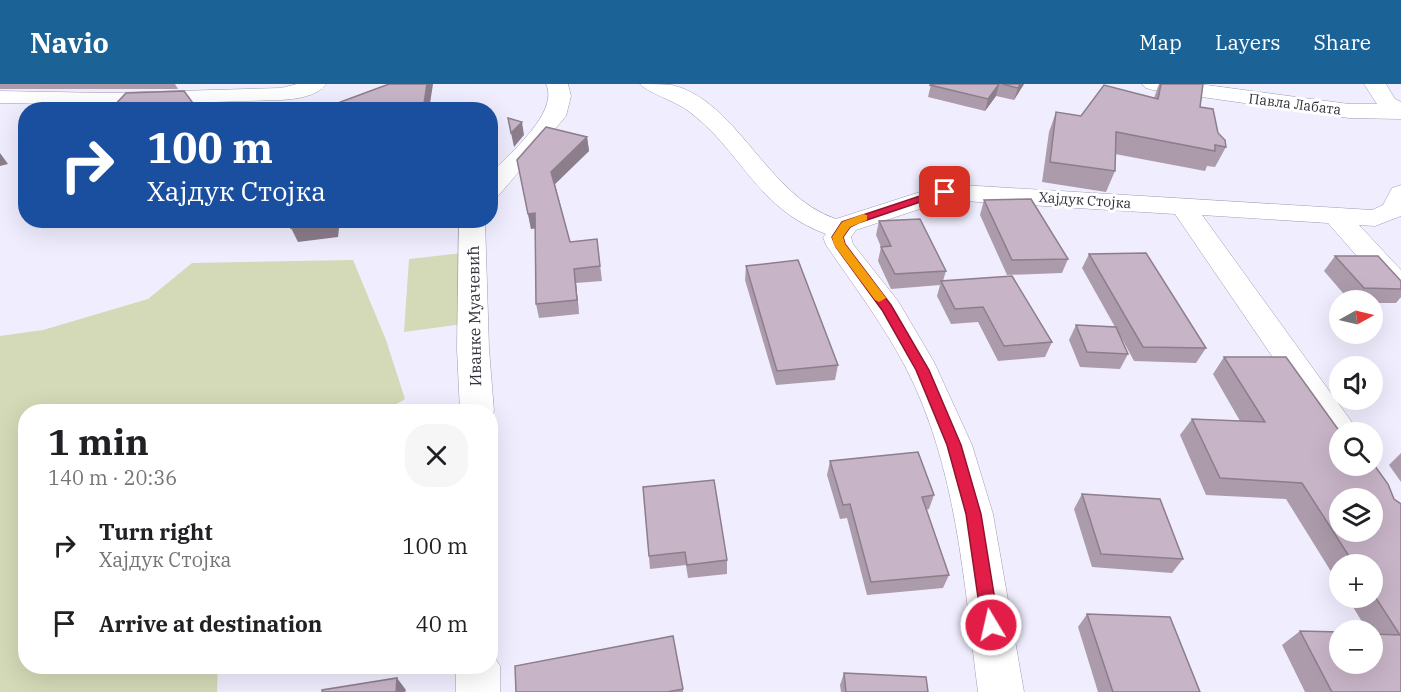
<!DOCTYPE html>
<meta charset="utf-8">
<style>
:root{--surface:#fff;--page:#f6f6f6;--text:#202124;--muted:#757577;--accent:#1b6397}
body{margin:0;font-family:"IBM Plex Serif",serif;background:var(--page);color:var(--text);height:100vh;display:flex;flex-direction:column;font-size:22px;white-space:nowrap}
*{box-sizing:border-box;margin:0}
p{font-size:20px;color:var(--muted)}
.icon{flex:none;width:33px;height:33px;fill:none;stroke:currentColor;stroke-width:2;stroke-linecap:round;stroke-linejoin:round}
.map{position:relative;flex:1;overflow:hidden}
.panel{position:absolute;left:18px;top:320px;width:480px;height:270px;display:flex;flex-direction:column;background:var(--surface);border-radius:24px;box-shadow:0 6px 24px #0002}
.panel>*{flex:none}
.top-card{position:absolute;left:18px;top:18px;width:480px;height:126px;border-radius:24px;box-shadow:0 6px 24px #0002;background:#1a4fa0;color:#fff;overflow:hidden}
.needle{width:39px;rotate:82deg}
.tools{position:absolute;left:1329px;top:206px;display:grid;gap:12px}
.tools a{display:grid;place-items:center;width:54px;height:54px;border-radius:50%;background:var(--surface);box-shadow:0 6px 24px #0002;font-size:30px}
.pin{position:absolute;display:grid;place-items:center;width:51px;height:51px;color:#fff;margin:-26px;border-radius:12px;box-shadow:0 3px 9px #0006}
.me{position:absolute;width:66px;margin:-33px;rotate:351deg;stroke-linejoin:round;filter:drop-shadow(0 0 4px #0008)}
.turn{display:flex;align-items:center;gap:21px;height:126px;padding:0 30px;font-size:27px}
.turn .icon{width:78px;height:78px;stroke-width:2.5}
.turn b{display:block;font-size:42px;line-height:51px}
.round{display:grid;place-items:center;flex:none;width:63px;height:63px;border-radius:24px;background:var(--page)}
.overview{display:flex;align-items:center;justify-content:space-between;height:102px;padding:0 30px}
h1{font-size:36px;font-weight:800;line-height:45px}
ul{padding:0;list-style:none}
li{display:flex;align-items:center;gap:18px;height:78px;padding:0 30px}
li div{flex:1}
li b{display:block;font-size:22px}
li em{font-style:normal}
header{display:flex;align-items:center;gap:36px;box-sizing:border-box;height:84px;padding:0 30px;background:var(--accent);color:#fff}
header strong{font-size:28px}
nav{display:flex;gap:33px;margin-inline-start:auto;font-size:21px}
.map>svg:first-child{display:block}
</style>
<header>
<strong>Navio</strong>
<nav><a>Map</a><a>Layers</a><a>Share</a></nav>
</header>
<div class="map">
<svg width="1401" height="608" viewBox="0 0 1401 608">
<rect width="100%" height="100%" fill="#f0eefe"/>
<g fill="#d4d9b7">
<path d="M463,169V240L404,248L409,175Z"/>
<path d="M353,176L386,256L405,315L385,327H26V582H218L217,608H0V252L43,246L148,215L192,179Z"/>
</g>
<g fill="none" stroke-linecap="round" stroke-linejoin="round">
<g stroke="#9e9bb3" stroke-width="1">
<g id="minor">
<path d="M297,0H326C317,13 295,15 281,16L108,21L0,19V7L108,9L281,4Z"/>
<path d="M546,0H568L571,12L566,32L499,111L490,113V90C509,70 560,28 546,0Z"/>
<path d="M640,0C650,0 662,0 672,1C737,16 767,112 836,135L945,100L1372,126L1383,121L1392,104L1401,101V132L1375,142L1359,141L1401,186V213L1391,211L1328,139L1202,131L1359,348H1340V361L1330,357L1175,130L947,116L856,146L851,153L853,160L898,217L934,278L972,361L993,430L1024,608H978C964,499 957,383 906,284C883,240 854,202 826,161L823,153L826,150C756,125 741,65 687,26C676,18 645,7 640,0Z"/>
<path d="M1142,0H1199L1349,20H1377L1364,0H1386L1395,15L1401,18V35L1349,34L1153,6L1146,4Z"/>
<path d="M459,136H485L489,265L494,327L490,333V327H460L457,265Z"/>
<path d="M490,566L500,582V608H456V582H490Z"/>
</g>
</g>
<use href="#minor" fill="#fff" fill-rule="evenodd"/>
</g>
<g fill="#ac9bab">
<path d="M0,0H175L178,5H0Z"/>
<path d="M931,0H1024L1014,16L996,12L985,27L928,13Z"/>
<path d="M1159,0H1203L1200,23L1218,49L1226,63L1215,83L1207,82L1205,87L1115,70V87L1106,108L1042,98L1049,48L1056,28L1081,32L1154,14Z"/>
<path d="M587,53L589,67L555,100L570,158L597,155L602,197L576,199L579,230L539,234L536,220L535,144L531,145L517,76Z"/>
<path d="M984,116L1068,175L1062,189L1007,191L980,131Z"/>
<path d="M879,137L946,187L943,197L1052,258L1045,273L998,277L978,238L951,240L937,212L940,201L891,205L878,177L881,163L876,151Z"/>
<path d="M1089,170L1206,264L1196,279L1134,277L1120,251L1128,270L1120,285L1080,283L1069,256L1076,241L1115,243L1082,184Z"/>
<path d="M1335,172L1401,197V213L1396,219H1372V216H1349L1324,187Z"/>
<path d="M746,182L838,281L835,296L776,301L745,196Z"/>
<path d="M1224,273L1340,381L1401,420V608H1305L1282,561L1300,547L1372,579V546H1367L1347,513H1372V480H1340V502L1286,415L1206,411L1180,351L1192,335L1240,337L1213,290Z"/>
<path d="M1401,369V398L1389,381Z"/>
<path d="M830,377L934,411L929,425L926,426L949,491L943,504L867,511L847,434L840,435L827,391Z"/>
<path d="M643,403L727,476V490L688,494L686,481L650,485Z"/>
<path d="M1082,410L1183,475L1172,489L1092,483L1074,425Z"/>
<path d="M1087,530L1200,608H1098L1078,543Z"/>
<path d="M844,589L928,608H841L840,601Z"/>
<path d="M683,605V608H516Z"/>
</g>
<g fill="#8c7e8b">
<path d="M427,0H433L429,26H423Z"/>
<path d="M999,0L996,12L985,27L988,15Z"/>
<path d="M1020,0H1024L1014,16L1018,4Z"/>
<path d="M522,38L524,51L514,63L511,49Z"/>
<path d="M587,53L589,67L553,102L551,88Z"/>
<path d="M0,69L8,80L0,82Z"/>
<path d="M535,129L538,144L531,145L528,130Z"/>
<path d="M332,136H340L338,153L298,158L291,144Z"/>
<path d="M574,185L576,199L579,230L577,216Z"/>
<path d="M397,594L406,606L405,608H396Z"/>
</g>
<g fill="#c8b4c7" stroke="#8c7e8b" stroke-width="1.5" fill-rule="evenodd">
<path d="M389,0H427L423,26H319Z"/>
<path d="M931,0H999L988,15L930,1Z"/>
<path d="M1002,0H1020L1018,4Z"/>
<path d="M1161,0H1203L1200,23L1213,25L1218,49L1225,56L1226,63L1215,61V67L1116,48L1115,87L1050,78L1056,28L1081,32L1104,1L1158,15Z"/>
<path d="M184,7L198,26H110L126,9Z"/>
<path d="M508,34L522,38L511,49Z"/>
<path d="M546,43L587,53L551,88L570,158L597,155L600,182L574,185L577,216L536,220L535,129L528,130L517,76Z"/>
<path d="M1031,115L1068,175L1012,176L984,116Z"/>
<path d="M920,135L946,187L895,190L881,163L891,162L879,137Z"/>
<path d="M293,136H332V138L291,144Z"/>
<path d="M1146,169L1206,264L1143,263L1089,170Z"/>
<path d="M1335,172H1378L1401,197V205L1364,204Z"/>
<path d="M798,176L838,281L777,287L746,182Z"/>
<path d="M1012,192L1052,258L1004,262L983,223L955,225L941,197Z"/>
<path d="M1076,241L1116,243L1128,270L1087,268Z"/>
<path d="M1224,273H1286L1340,348V381H1372V378L1388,400L1394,415L1401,420V608H1332L1300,547L1340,548V579H1372V550L1400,551L1372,508V480H1354L1302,399L1220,394L1192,335L1265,338ZM1340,414H1372V447H1340Z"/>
<path d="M918,368L934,411L922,413L949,491L871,498L850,420L843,421L830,377Z"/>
<path d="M714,396L727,476L687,481L685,468L649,472L643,403Z"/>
<path d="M1082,410L1160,415L1183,475L1101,470Z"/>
<path d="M1087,530L1170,533L1200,608H1113Z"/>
<path d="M673,552L683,605L667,608H516L515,582Z"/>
<path d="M844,589L926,593L928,608H846Z"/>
<path d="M397,594L396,608H322V606Z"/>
</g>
<path fill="#e11d48" stroke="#92132f" stroke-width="1.5" d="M941,105L950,108L858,139L850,143L843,153L845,160L891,221L929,286L961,361L981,430L999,541L997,547L991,549L984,547L982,541L966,430L947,361L916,286L882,226L836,163L832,153L842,138Z"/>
<path fill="#f59e0b" d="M863,130L867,131V136L850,143L843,153L845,160L886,214L879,218L875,216L834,161L832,153L842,138Z"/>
<g text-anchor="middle" stroke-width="6" stroke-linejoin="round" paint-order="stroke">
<g font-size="14" fill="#33323c" stroke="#fff">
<text transform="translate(1295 20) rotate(7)" y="5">Павла Лабата</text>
<text transform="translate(1085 116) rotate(4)" y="5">Хајдук Стојка</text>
</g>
<g font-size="16" fill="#33323c" stroke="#fff">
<text transform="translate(474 232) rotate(-91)" y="6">Иванке Муачевић</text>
</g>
</g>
</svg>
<div class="tools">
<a><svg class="needle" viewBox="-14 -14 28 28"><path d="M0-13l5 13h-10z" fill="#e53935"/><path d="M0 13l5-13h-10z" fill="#757577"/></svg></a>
<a><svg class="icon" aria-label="sound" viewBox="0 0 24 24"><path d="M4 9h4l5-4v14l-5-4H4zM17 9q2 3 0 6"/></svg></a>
<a><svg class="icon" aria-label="search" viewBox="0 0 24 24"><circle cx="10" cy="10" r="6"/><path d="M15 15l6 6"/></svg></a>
<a><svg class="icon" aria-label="layers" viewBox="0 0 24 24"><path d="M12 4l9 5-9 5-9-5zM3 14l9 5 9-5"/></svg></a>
<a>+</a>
<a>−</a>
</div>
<div class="pin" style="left:945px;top:108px;background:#d93025"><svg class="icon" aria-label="arrive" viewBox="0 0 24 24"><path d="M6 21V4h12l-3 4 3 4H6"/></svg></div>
<svg class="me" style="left:991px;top:541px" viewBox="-20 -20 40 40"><circle r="17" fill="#e11d48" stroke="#fff" stroke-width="3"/><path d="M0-11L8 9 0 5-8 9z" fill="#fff"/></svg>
<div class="top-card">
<div class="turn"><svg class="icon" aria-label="right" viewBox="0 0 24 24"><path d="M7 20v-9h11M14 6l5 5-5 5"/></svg><div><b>100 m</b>Хајдук Стојка</div></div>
</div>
<section class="panel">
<div class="overview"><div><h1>1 min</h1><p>140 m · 20:36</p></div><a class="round"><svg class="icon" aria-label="close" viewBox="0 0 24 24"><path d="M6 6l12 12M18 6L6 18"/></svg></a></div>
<ul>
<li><svg class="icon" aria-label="right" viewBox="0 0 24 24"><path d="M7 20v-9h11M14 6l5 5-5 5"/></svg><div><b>Turn right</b><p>Хајдук Стојка</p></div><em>100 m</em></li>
<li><svg class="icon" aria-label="arrive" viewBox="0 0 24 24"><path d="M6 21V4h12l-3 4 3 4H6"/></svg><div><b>Arrive at destination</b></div><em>40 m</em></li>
</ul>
</section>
</div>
